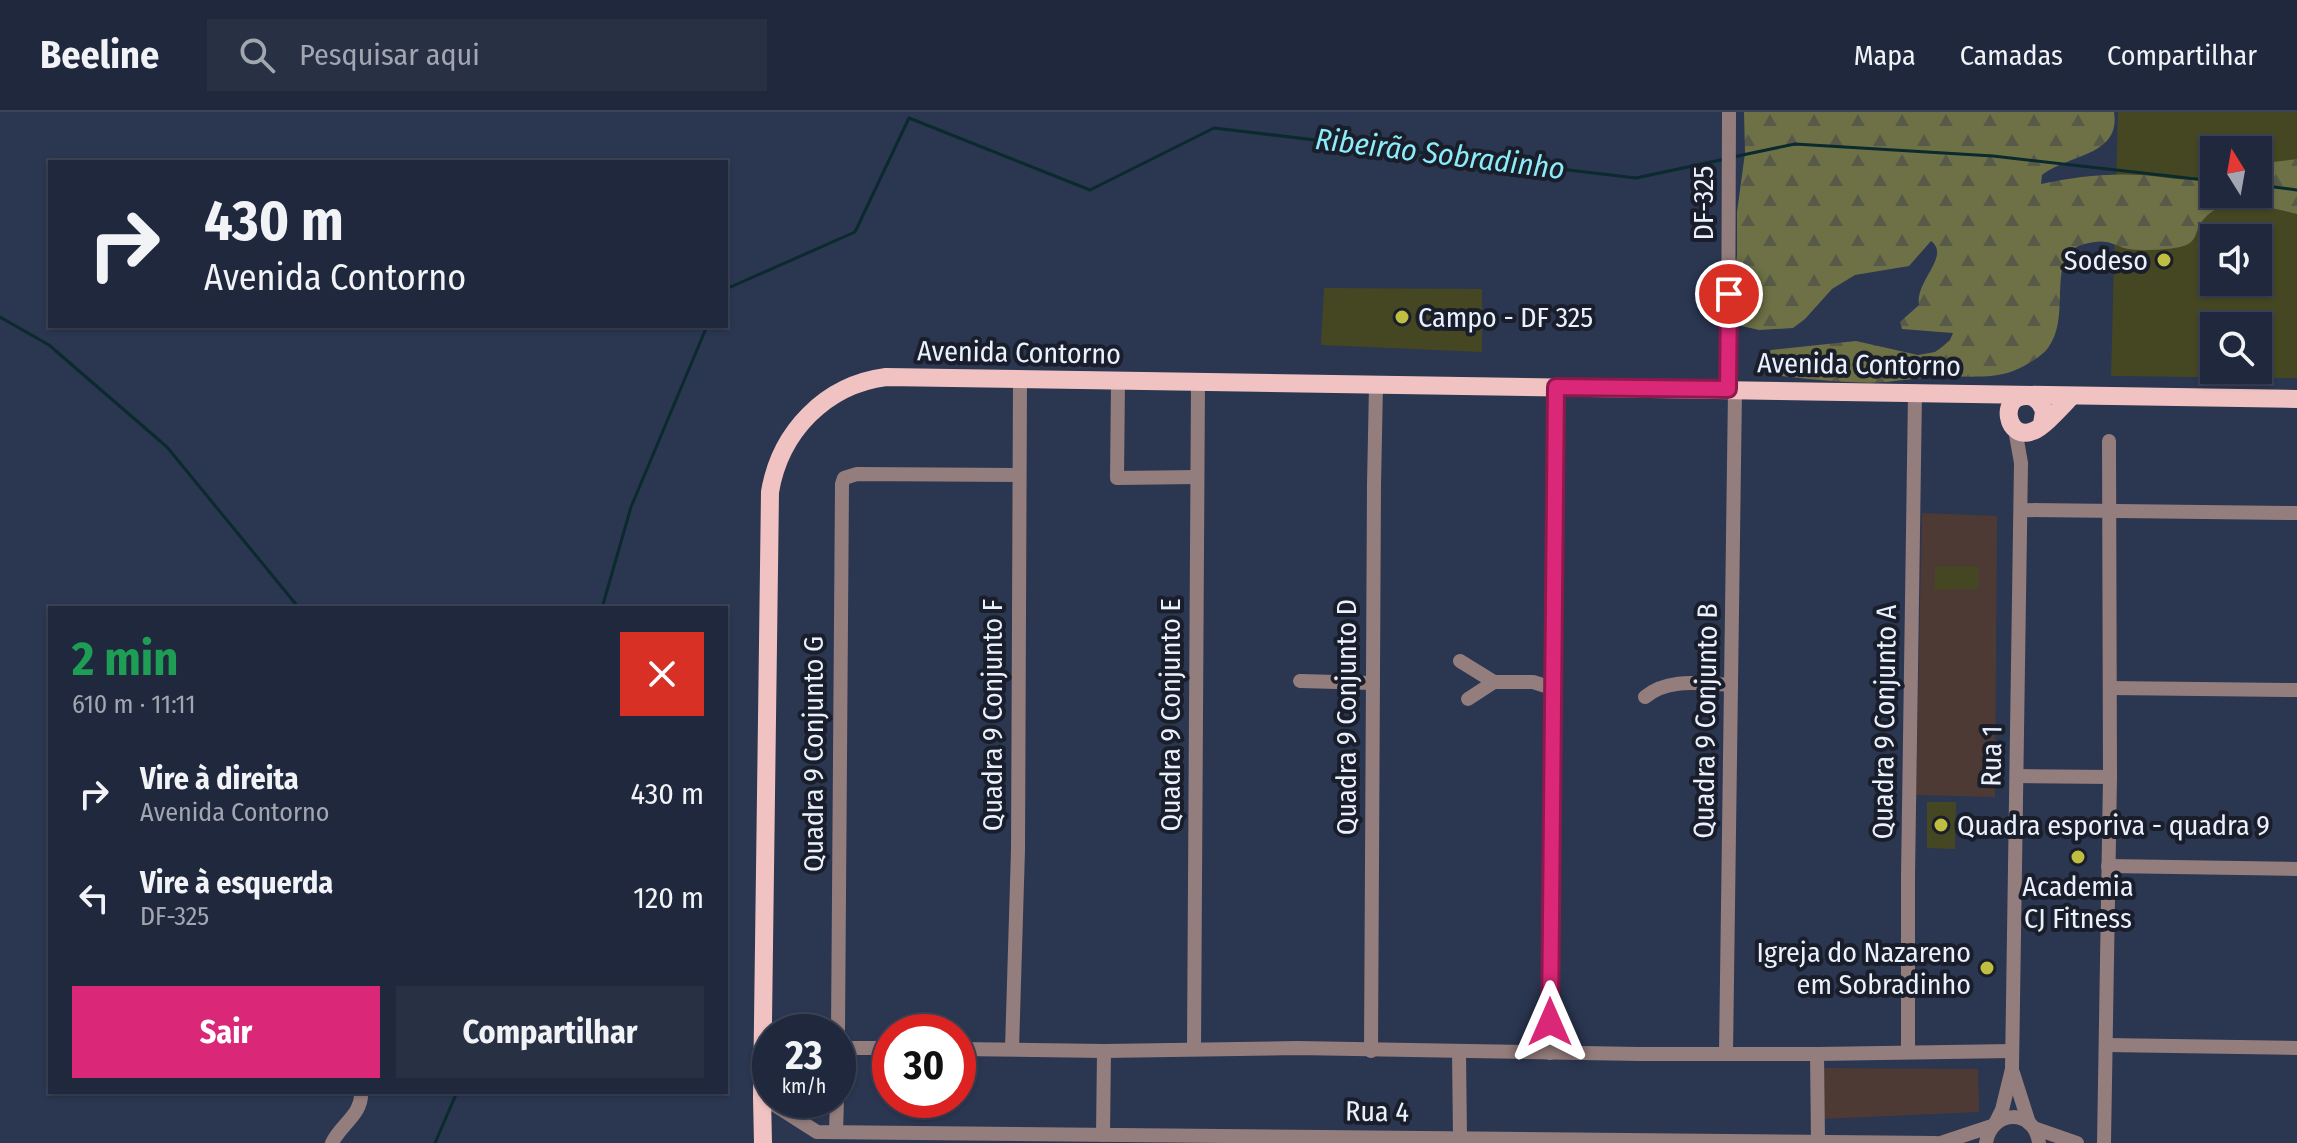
<!DOCTYPE html>
<html lang="pt">
<meta charset="utf-8">
<style>
:root{--surface:#20283d;--page:#283044;--text:#f1f3f6;--muted:#a2a6b0;--line:#3d4457;--accent:#db2777}
body{margin:0;font-family:"Fira Sans Condensed",sans-serif;background:var(--page);color:var(--text);height:100vh;display:flex;flex-direction:column;font-size:30px;white-space:nowrap}
*{box-sizing:border-box;margin:0}
p{font-size:26px;color:var(--muted)}
.icon{flex:none;width:44px;height:44px;fill:none;stroke:currentColor;stroke-width:2;stroke-linecap:round;stroke-linejoin:round}
.map{position:relative;flex:1;overflow:hidden}
.details{position:absolute;left:48px;top:494px;width:680px;height:488px;display:flex;flex-direction:column;background:var(--surface);border-radius:0px;box-shadow:0 2px 6px #0004,0 0 0 2px var(--line)}
.details>*{flex:none}
.hud{position:absolute;left:48px;top:48px;width:680px;height:168px;border-radius:0px;box-shadow:0 2px 6px #0004,0 0 0 2px var(--line);background:#20283d;color:var(--text);overflow:hidden}
.needle{width:52px;rotate:349deg}
.controls{position:absolute;left:2200px;top:24px;display:grid;gap:16px}
.controls a{display:grid;place-items:center;width:72px;height:72px;border-radius:0px;background:var(--surface);box-shadow:0 2px 6px #0004,0 0 0 2px var(--line);font-size:40px}
.speed{position:absolute;left:752px;top:902px;display:flex;gap:16px;font-size:40px;font-weight:700;text-align:center}
.speed>*{display:grid;place-content:center;width:104px;height:104px;border-radius:50%;background:var(--surface);box-shadow:0 2px 6px #0004,0 0 0 2px var(--line);line-height:1}
.speed small{font-size:20px;font-weight:400}
.speed .limit{border:12px solid #d22;background:#fff;color:#111}
.pin{position:absolute;display:grid;place-items:center;width:68px;height:68px;color:#fff;margin:-34px;border:4px solid #fff;border-radius:50%;box-shadow:0 2px 8px #0007}
.me{position:absolute;width:88px;margin:-44px;rotate:0deg;stroke-linejoin:round;filter:drop-shadow(0 0 6px #0008)}
.turn{display:flex;align-items:center;gap:28px;height:168px;padding:0 24px;font-size:36px}
.turn .icon{width:104px;height:104px;stroke-width:2.5}
.turn b{display:block;font-size:56px;line-height:68px}
.round{display:grid;place-items:center;flex:none;width:84px;height:84px;border-radius:0px;background:var(--page)}
.headline{display:flex;align-items:center;justify-content:space-between;height:136px;padding:0 24px}
h1{font-size:48px;font-weight:700;line-height:60px;color:#1e9e55}
.primary-button{display:flex;gap:16px;margin-top:auto;padding:16px 24px}
.primary-button a{flex:1;height:92px;border-radius:0px;background:var(--accent);color:#fff;font-size:32px;font-weight:700;line-height:92px;text-align:center}
.primary-button a+a{background:var(--page);color:var(--text)}
ul{padding:0;list-style:none}
li{display:flex;align-items:center;gap:24px;height:104px;padding:0 24px}
li div{flex:1}
li b{display:block;font-size:30px}
li em{font-style:normal}
header{display:flex;align-items:center;gap:48px;box-sizing:border-box;height:112px;padding:0 40px;background:var(--surface);border-bottom:2px solid var(--line)}
header strong{font-size:38px}
nav{display:flex;gap:44px;margin-inline-start:auto;font-size:28px}
.search{width:560px;height:72px;background:var(--page);display:flex;align-items:center;gap:20px;box-sizing:border-box;padding:0 28px;border-radius:0px;color:var(--muted);font-size:30px}
.map>svg:first-child{display:block}
</style>
<header>
<strong>Beeline</strong>
<div class="search"><svg class="icon" aria-label="search" viewBox="0 0 24 24"><circle cx="10" cy="10" r="6"/><path d="M15 15l6 6"/></svg>Pesquisar aqui</div>
<nav><a>Mapa</a><a>Camadas</a><a>Compartilhar</a></nav>
</header>
<div class="map">
<svg width="2297" height="1031" viewBox="0 0 2297 1031">
<defs>
<pattern id="forest-firs" width="22" height="20" patternUnits="userSpaceOnUse" patternTransform="scale(2)"><rect width="22" height="20" fill="#6e7146"/><path d="M5 1l3.5 6h-7zM16 11l3.5 6h-7z" fill="#585a49"/></pattern>
</defs>
<rect width="100%" height="100%" fill="#2b3651"/>
<g fill="#4d3a34">
<path d="M1922,401L1997,404L1995,685L1916,683Z"/>
<path d="M1822,956L1978,957L1979,1000L1822,1007Z"/>
</g>
<g fill="#454723" fill-rule="evenodd">
<path d="M2118,0H2297V266L2111,264ZM2214,38H2258V82H2214ZM2214,126H2258V170H2214ZM2214,214H2258V258H2214Z"/>
<path d="M1324,176L1482,177V240L1321,233Z"/>
<path d="M1978,454L1979,477L1935,478V455Z"/>
<path d="M1927,690H1956L1955,737L1927,736Z"/>
</g>
<path fill="url(#forest-firs)" d="M1744,0H2114C2121,44 2069,42 2042,63L2041,72C2074,65 2106,61 2140,63C2169,65 2185,71 2214,65V82H2258V56L2273,50L2297,47V102C2273,96 2230,84 2209,102C2188,119 2207,134 2166,137C2154,138 2141,139 2129,137C2121,136 2114,131 2106,130C2097,128 2079,132 2072,138C2050,158 2070,207 2048,236C2041,245 2024,255 2013,259C1989,268 1960,263 1935,265C1919,266 1903,268 1887,270C1860,272 1834,269 1808,267C1792,265 1776,265 1761,258L1758,250L1771,238L1856,229L1918,243L1935,240L1942,235L1950,228L1953,221L1902,217L1900,210L1919,193C1915,169 1951,144 1931,129L1909,154L1855,163L1832,177L1805,207L1793,216L1759,218L1733,212L1731,198L1737,143V100L1745,41Z"/>
<g fill="none" stroke-linecap="round" stroke-linejoin="round">
<g stroke="#0a2a2e" stroke-width="3">
<path d="M1733,45L1795,32L1993,44L2214,69"/>
<path d="M2258,73L2297,78"/>
<path d="M726,177L855,120L909,6L1090,78L1214,16L1636,66L1725,47"/>
<path d="M0,205L49,233L167,335L299,496"/>
<path d="M602,496L631,395L707,214"/>
<path d="M435,1031L457,980"/>
</g>
<g stroke="#947d7d" stroke-width="14">
<path d="M1118,270L1117,366L1197,365"/>
<path d="M1728,277L1729,0"/>
<path d="M2021,398L2297,401"/>
<path d="M1460,549L1494,570H1533L1552,576"/>
<path d="M1300,569L1373,571"/>
<path d="M2110,576L2297,578"/>
<path d="M1645,585C1669,565 1702,572 1731,573"/>
<path d="M1468,587L1494,570"/>
<path d="M2017,664L2110,665"/>
<path d="M2108,754L2297,757"/>
<path d="M838,920L842,372L844,366L857,362L1019,363"/>
<path d="M2106,933L2297,936"/>
<path d="M838,936H890"/>
<path d="M958,937L1104,939L1297,936L1640,942H1817L2012,939"/>
<path d="M1012,937L1018,738L1020,269"/>
<path d="M1194,937L1198,271"/>
<path d="M1371,939L1374,373L1376,273"/>
<path d="M1459,940L1460,1026"/>
<path d="M1908,940V765L1915,281"/>
<path d="M1550,941L1556,275"/>
<path d="M1726,941L1735,278"/>
<path d="M1817,942L1818,1030"/>
<path d="M2013,961L2029,1011"/>
<path d="M762,985L817,1020L1936,1031"/>
<path d="M1996,1010L2002,998L2012,957L2021,351L2015,317"/>
<path d="M2034,1016L2077,1031"/>
<path d="M836,1020L837,988"/>
<path d="M1103,1023L1104,939"/>
<path d="M332,1031C340,1013 363,1002 361,980"/>
<path d="M1941,1031L1992,1014"/>
<path d="M1986,1031C1991,997 2035,996 2039,1031"/>
<path d="M2104,1031L2110,665L2109,329"/>
</g>
<g stroke="#f0c3c2" stroke-width="18">
<path d="M2042,312L2044,300C2042,292 2036,284 2027,284C1998,283 2006,330 2033,319C2044,315 2062,294 2071,285"/>
<path d="M763,1031L762,985L770,380C780,320 825,273 886,265L2297,287"/>
</g>
</g>
<g fill="none" stroke-linecap="round" stroke-linejoin="round">
<g stroke="#8e194d" stroke-width="20">
<path id="route" d="M1550,910L1556,275L1728,277L1729,182"/>
</g>
<use href="#route" stroke="#db2777" stroke-width="14"/>
</g>
<g fill="#bfbe41" stroke="#191e2a" stroke-width="3">
<circle cx="2164" cy="148" r="8"/>
<circle cx="1402" cy="205" r="8"/>
<circle cx="1941" cy="713" r="8"/>
<circle cx="2078" cy="745" r="8"/>
<circle cx="1987" cy="856" r="8"/>
</g>
<g text-anchor="middle" stroke-width="8" stroke-linejoin="round" paint-order="stroke">
<g font-size="28" fill="#eaf1fe" stroke="#191e2a">
<text transform="translate(1703 91) rotate(-90)" y="10">DF-325</text>
<text transform="translate(1019 240) rotate(1)" y="10">Avenida Contorno</text>
<text transform="translate(1859 252) rotate(1)" y="10">Avenida Contorno</text>
<text transform="translate(992 603) rotate(-90)" y="10">Quadra 9 Conjunto F</text>
<text transform="translate(1170 603) rotate(-90)" y="10">Quadra 9 Conjunto E</text>
<text transform="translate(1346 605) rotate(-90)" y="10">Quadra 9 Conjunto D</text>
<text transform="translate(1705 609) rotate(-89)" y="10">Quadra 9 Conjunto B</text>
<text transform="translate(1884 610) rotate(-89)" y="10">Quadra 9 Conjunto A</text>
<text transform="translate(813 642) rotate(-90)" y="10">Quadra 9 Conjunto G</text>
<text transform="translate(1991 644) rotate(-89)" y="10">Rua 1</text>
<text transform="translate(1377 999) rotate(1)" y="10">Rua 4</text>
</g>
<g font-size="28" fill="#eaf1fe" stroke="#191e2a" text-anchor="end">
<text x="2148" y="158">Sodeso</text>
<text x="1418" y="215" text-anchor="start">Campo - DF 325</text>
<text x="1957" y="723" text-anchor="start">Quadra esporiva - quadra 9</text>
<text x="2078" y="784" text-anchor="middle">Academia<tspan x="2078" dy="32">CJ Fitness</tspan></text>
<text x="1971" y="850">Igreja do Nazareno<tspan x="1971" dy="32">em Sobradinho</tspan></text>
</g>
<g font-size="30" font-style="italic" fill="#8decf9" stroke="#191e2a">
<text transform="translate(1440 42) rotate(7)" y="10">Ribeirão Sobradinho</text>
</g>
</g>
</svg>
<div class="controls">
<a><svg class="needle" viewBox="-14 -14 28 28"><path d="M0-13l5 13h-10z" fill="#e53935"/><path d="M0 13l5-13h-10z" fill="#a2a6b0"/></svg></a>
<a><svg class="icon" aria-label="sound" viewBox="0 0 24 24"><path d="M4 9h4l5-4v14l-5-4H4zM17 9q2 3 0 6"/></svg></a>
<a><svg class="icon" aria-label="search" viewBox="0 0 24 24"><circle cx="10" cy="10" r="6"/><path d="M15 15l6 6"/></svg></a>
</div>
<div class="speed"><div>23<small>km/h</small></div><div class="limit">30</div></div>
<div class="pin" style="left:1729px;top:182px;background:#d93025"><svg class="icon" aria-label="arrive" viewBox="0 0 24 24"><path d="M6 21V4h12l-3 4 3 4H6"/></svg></div>
<svg class="me" style="left:1550px;top:910px" viewBox="-20 -20 40 40"><path d="M0-17L14 15 0 8-14 15z" fill="#db2777" stroke="#fff" stroke-width="4"/></svg>
<div class="hud">
<div class="turn"><svg class="icon" aria-label="right" viewBox="0 0 24 24"><path d="M7 20v-9h11M14 6l5 5-5 5"/></svg><div><b>430 m</b>Avenida Contorno</div></div>
</div>
<section class="details">
<div class="headline"><div><h1>2 min</h1><p>610 m · 11:11</p></div><a class="round" style="background:#d93025;color:#fff"><svg class="icon" aria-label="close" viewBox="0 0 24 24"><path d="M6 6l12 12M18 6L6 18"/></svg></a></div>
<ul>
<li><svg class="icon" aria-label="right" viewBox="0 0 24 24"><path d="M7 20v-9h11M14 6l5 5-5 5"/></svg><div><b>Vire à direita</b><p>Avenida Contorno</p></div><em>430 m</em></li>
<li><svg class="icon" aria-label="left" viewBox="0 0 24 24"><path d="M17 20v-9H6M10 6l-5 5 5 5"/></svg><div><b>Vire à esquerda</b><p>DF-325</p></div><em>120 m</em></li>
</ul>
<div class="primary-button"><a>Sair</a><a>Compartilhar</a></div>
</section>
</div>
